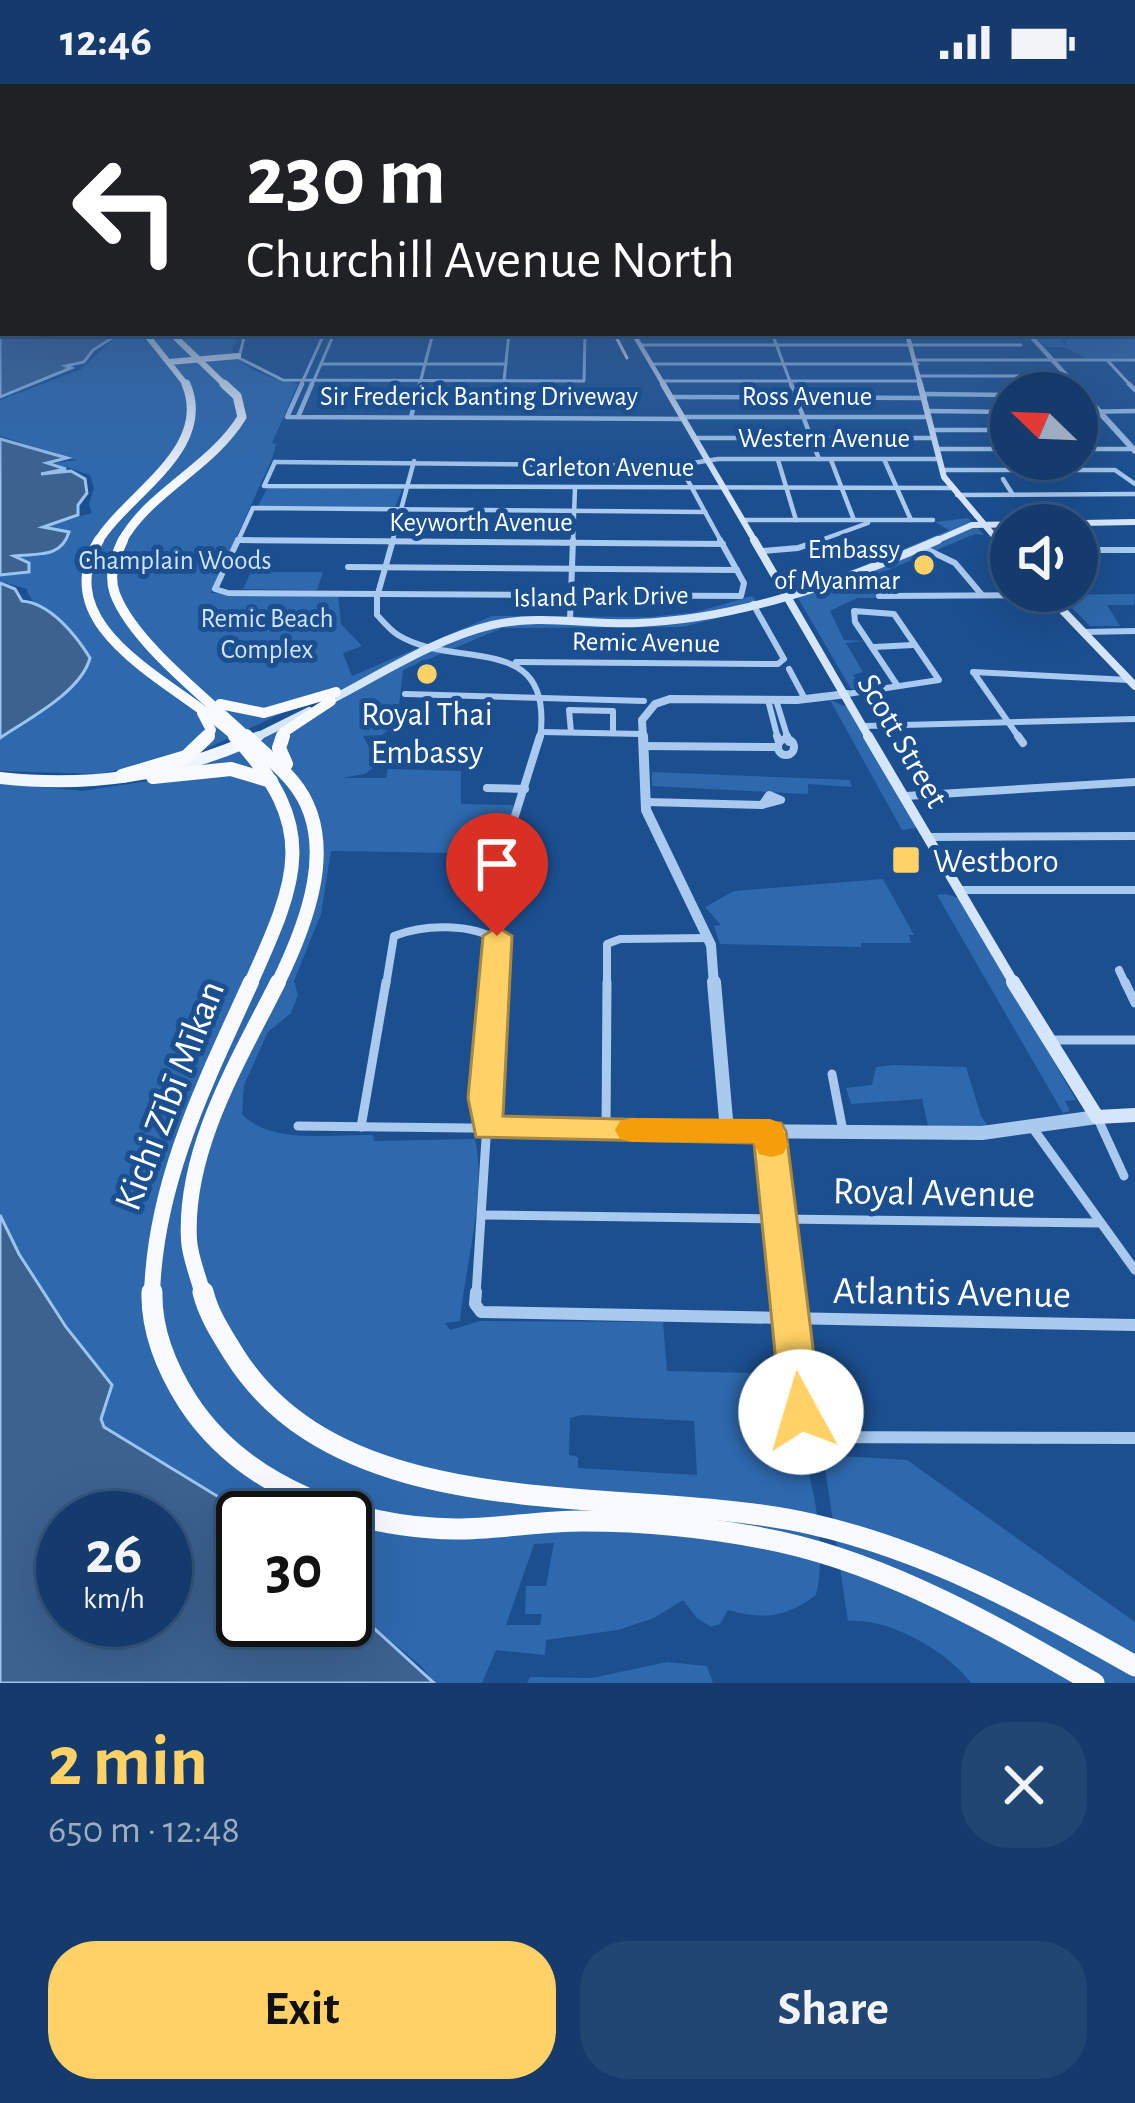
<!DOCTYPE html>
<meta charset="utf-8">
<style>
:root{--surface:#143b6b;--page:#214673;--text:#f1f3f6;--muted:#9dadc1;--line:#33557e;--accent:#ffd166}
body{margin:0;font-family:"Alegreya Sans",sans-serif;background:var(--page);color:var(--text);height:100vh;display:flex;flex-direction:column;font-size:45px;white-space:nowrap}
*{box-sizing:border-box;margin:0}
p{font-size:39px;color:var(--muted)}
.icon{flex:none;width:66px;height:66px;fill:none;stroke:currentColor;stroke-width:2;stroke-linecap:round;stroke-linejoin:round}
.map{position:relative;height:1599px;overflow:hidden}
.side{display:flex;flex-direction:column;background:var(--surface);flex:1}
.side>*{flex:none}
.banner{position:absolute;left:0px;top:0px;width:1137px;height:252px;box-shadow:0 12px 48px #0002,0 0 0 3px var(--line);background:#202124;color:#fff;overflow:hidden}
.needle{width:78px;rotate:293deg}
.fabs{position:absolute;left:990px;top:288px;display:grid;gap:24px}
.fabs a{display:grid;place-items:center;width:108px;height:108px;border-radius:50%;background:var(--surface);box-shadow:0 12px 48px #0002,0 0 0 3px var(--line);font-size:60px}
.speed{position:absolute;left:36px;top:1407px;display:flex;gap:24px;font-size:60px;font-weight:700;text-align:center}
.speed>*{display:grid;place-content:center;width:156px;height:156px;border-radius:50%;background:var(--surface);box-shadow:0 12px 48px #0002,0 0 0 3px var(--line);line-height:1}
.speed small{font-size:30px;font-weight:400}
.speed .limit{border:6px solid #111;border-radius:18px;background:#fff;color:#111}
.pin{position:absolute;display:grid;place-items:center;width:102px;height:102px;color:#fff;margin:-123px -51px;border-radius:50% 50% 50% 0;rotate:-45deg;box-shadow:0 0 12px #0007}
.pin .icon{rotate:45deg}
.me{position:absolute;width:132px;margin:-66px;rotate:354deg;stroke-linejoin:round;filter:drop-shadow(0 0 9px #0008)}
.turn{display:flex;align-items:center;gap:42px;height:252px;padding:0 48px;font-size:54px}
.turn .icon{width:156px;height:156px;stroke-width:2.5}
.turn b{display:block;font-size:84px;line-height:102px}
.round{display:grid;place-items:center;flex:none;width:126px;height:126px;border-radius:48px;background:var(--page)}
.overview{display:flex;align-items:center;justify-content:space-between;height:204px;padding:0 48px}
h1{font-size:72px;font-weight:700;line-height:90px;color:var(--accent)}
.button{display:flex;gap:24px;margin-top:auto;padding:24px 48px}
.button a{flex:1;height:138px;border-radius:48px;background:var(--accent);color:#111;font-size:48px;font-weight:700;line-height:138px;text-align:center}
.button a+a{background:var(--page);color:var(--text)}
.status{display:flex;justify-content:space-between;align-items:center;height:84px;padding:0 60px;background:var(--surface);direction:ltr}
.status svg{height:33px;fill:currentColor}
.map>svg:first-child{display:block}
</style>
<div class="status"><b>12:46</b><svg viewBox="0 0 49 12"><path d="M0 12V9h3v3zM5 12V6h3v6zM10 12V3h3v9zM15 12V0h3v12zM26 1h20v11H26zM47 4h2v5h-2z"/></svg></div>
<div class="map">
<svg width="1135" height="1599" viewBox="0 0 1135 1599">
<rect width="100%" height="100%" fill="#1b4f8f"/>
<g fill="#2e69ad" fill-rule="evenodd">
<path d="M120,249H240L232,266C248,290 273,294 298,300L272,359L276,360L272,375L211,509L338,511L341,540L362,562L343,569L352,592L492,532L649,533L696,528L752,512L763,523L682,543L502,544L403,586L397,638L382,651L363,652L378,680L365,690L341,694H386L388,685L461,687V720L513,721L514,754L457,753L453,769L331,767L321,830L294,897L298,911L291,929L268,948L244,1001L242,1030C270,1061 334,1050 373,1051L374,1057L475,1055C487,1108 465,1182 460,1237L445,1239L450,1246L480,1237L663,1238L667,1287L759,1289L771,1367H803C815,1409 827,1468 816,1511C785,1534 764,1536 728,1526L720,1540L711,1543L697,1534L683,1516L654,1534L618,1546L546,1556L545,1571L496,1566L482,1599H434L421,1582L345,1519V1434L243,1435L240,1426L104,1343L101,1335L112,1300C70,1247 29,1192 0,1131V699L82,707L200,689L199,682L315,628L331,606L195,670L99,690L0,687V654L87,586C84,573 83,560 73,549C59,535 29,521 27,505L0,497V491L29,488V480L14,472H41L63,446L43,443L92,429L89,420L94,404L90,391L54,379L77,376L0,352V316L80,286ZM582,1331L694,1337L697,1391L578,1384V1373L569,1371L570,1334ZM554,1459L546,1502H526L525,1530H542L540,1541H506L534,1460Z"/>
<path d="M1033,249H1054L1067,263L1065,249L1073,254H1135V274H1085L1065,263H1045Z"/>
<path d="M268,403L398,405L402,406L395,423L258,422Z"/>
<path d="M968,434L984,451L975,450L844,504L877,510L879,514H857L830,527L844,556L865,557L846,559L863,588L853,591L862,605H851L791,502L855,485L949,446L935,438Z"/>
<path d="M251,488H323L317,506L243,505Z"/>
<path d="M1135,510L1134,521H1107L1120,542H1090L1059,511Z"/>
<path d="M830,616L847,623L917,744L902,746Z"/>
<path d="M652,688L850,696L852,703L808,700V710L652,702Z"/>
<path d="M883,795L914,851H909L911,859H861V863L720,860L714,842L721,841L705,823L734,807Z"/>
<path d="M946,810L959,814L1076,1016L1065,1017L1070,1027L1063,1029L937,811Z"/>
<path d="M893,981L966,983L981,1032L990,1045L929,1046L922,1015L851,1020L846,1004L872,1001L876,983Z"/>
<path d="M823,1371L907,1376L1135,1538V1599H971C949,1568 888,1533 848,1537Z"/>
<path d="M667,1578L707,1582L713,1599H527L530,1593L592,1594Z"/>
</g>
<g fill="#3c6290" stroke="#9cc4f0" stroke-width="3" fill-rule="evenodd">
<path d="M0,177L3,249H120L93,266L84,278L66,282L71,284L0,313Z"/>
<path d="M0,355L67,374L47,379L66,385L41,390L71,387L85,395L87,409L78,421V431L43,443L69,448C61,475 36,469 14,472L29,479V488L0,491Z"/>
<path d="M0,499L15,505L22,517C50,519 76,551 90,574C81,608 28,635 0,654Z"/>
<path d="M0,1131L19,1170L66,1243L112,1301L101,1335L104,1343L240,1426L243,1536H345V1518L434,1599H0ZM63,1434H165V1536H63Z"/>
</g>
<g fill="none" stroke-linecap="round" stroke-linejoin="round">
<g stroke="#a9c9ee" stroke-width="3">
<path d="M245,249L239,274L283,296L584,297L585,249"/>
<path d="M341,249H583"/>
<path d="M772,249L792,303"/>
<path d="M640,261H1021"/>
<path d="M917,276H1135"/>
<path d="M1108,277L1132,303"/>
<path d="M321,280H506"/>
<path d="M651,280H918"/>
<path d="M920,292H1052"/>
<path d="M504,297L509,249"/>
<path d="M661,297H921"/>
<path d="M300,303L323,252"/>
<path d="M311,303L333,252"/>
<path d="M419,303L433,249"/>
</g>
<g stroke="#a9c9ee" stroke-width="4.5">
<path d="M302,300L287,333L685,335"/>
<path d="M791,300L819,375"/>
<path d="M1129,300L1135,306"/>
<path d="M925,310L1011,311"/>
<path d="M672,313L925,314"/>
<path d="M928,327L1011,328"/>
<path d="M1077,328L1135,327"/>
<path d="M298,333L312,300"/>
<path d="M411,333L420,300"/>
<path d="M685,333H929"/>
<path d="M932,346H1011"/>
<path d="M1077,346H1097"/>
<path d="M696,354H934"/>
<path d="M937,365H1011"/>
<path d="M1077,365H1133"/>
<path d="M884,375L911,436"/>
<path d="M778,376L796,436"/>
<path d="M831,376L854,436"/>
<path d="M275,378L264,402L951,404"/>
<path d="M275,378L674,382L718,375H939"/>
<path d="M679,380L705,428"/>
<path d="M942,386H1115L1135,400"/>
<path d="M1003,395L1013,411"/>
<path d="M957,411L1135,410"/>
<path d="M705,428L722,459"/>
<path d="M744,436H933"/>
<path d="M238,456L569,459"/>
<path d="M237,459L253,424L705,428"/>
<path d="M392,459L414,377"/>
<path d="M573,459L575,404"/>
<path d="M813,459L868,439"/>
</g>
<g stroke="#a9c9ee" stroke-width="6">
<path d="M238,456L215,505L228,509L741,512L744,499L720,456"/>
<path d="M238,456L723,460"/>
<path d="M393,456L377,513V531C383,537 390,546 398,551C456,587 555,545 540,655"/>
<path d="M924,464L955,479L982,511"/>
<path d="M1077,466H1135"/>
<path d="M763,467L798,464L821,456"/>
<path d="M348,483L737,486"/>
<path d="M879,512L1049,511"/>
<path d="M570,536L573,456"/>
<path d="M1084,548L1135,547"/>
<path d="M874,563L913,561"/>
<path d="M516,578L778,580L784,575L753,520"/>
<path d="M789,585L805,615"/>
<path d="M973,588L1129,596"/>
<path d="M974,589L1020,655"/>
<path d="M405,610L644,617"/>
<path d="M847,610L939,596L894,530L854,527L855,538L897,601"/>
<path d="M768,616L778,655"/>
<path d="M776,616L788,655"/>
<path d="M865,642L1135,635"/>
<path d="M541,648L642,650"/>
<path d="M571,648L569,626L613,627V649"/>
</g>
<g stroke="#a9c9ee" stroke-width="8">
<path d="M777,652L779,658"/>
<path d="M787,652L789,658"/>
<path d="M1018,652L1023,659"/>
<circle cx="786" cy="663" r="8"/>
<path d="M643,662L774,663"/>
<path d="M487,704L525,705"/>
<path d="M769,711L781,716L762,721Z"/>
<path d="M906,712L1135,698"/>
<path d="M646,718L762,721"/>
<path d="M519,749L514,735L540,652"/>
<path d="M929,753L1135,752"/>
<path d="M960,806H1135"/>
<path d="M1119,886L1126,901"/>
<path d="M386,901L394,852C424,840 472,839 499,857L496,901"/>
<path d="M607,901V860L620,855L708,854"/>
</g>
<g stroke="#a9c9ee" stroke-width="9">
<path d="M1125,898L1135,919"/>
<path d="M1053,956H1135"/>
<path d="M832,990L843,1047"/>
<path d="M1097,1033L1124,1092"/>
<path d="M298,1042L726,1047"/>
<path d="M361,1043L386,898"/>
<path d="M1032,1043L1135,1186"/>
<path d="M606,1046L607,898"/>
<path d="M770,1047L788,1211"/>
<path d="M482,1131L1098,1139"/>
<path d="M476,1211L496,898"/>
</g>
<g stroke="#a9c9ee" stroke-width="12">
<path d="M476,1208L475,1220L481,1228L1135,1241"/>
<path d="M788,1208L801,1328L811,1353L1135,1354"/>
</g>
<path stroke="#a9c9ee" stroke-width="4.5" d="M1028,249L1077,303"/>
<path stroke="#a9c9ee" stroke-width="6" d="M1074,300L1135,367"/>
<path stroke="#a9c9ee" stroke-width="8" d="M643,655L642,636L655,620L670,615L797,616L847,610"/>
<path stroke="#a9c9ee" stroke-width="10" d="M643,652L646,726L711,861L714,901"/>
<path stroke="#a9c9ee" stroke-width="14" d="M714,898L727,1047L982,1049L1097,1033"/>
<g stroke="#d6e6fa" stroke-width="4.5">
<path d="M633,249L665,303"/>
<path d="M907,249L921,303"/>
</g>
<g stroke="#d6e6fa" stroke-width="6">
<path d="M663,300L756,459"/>
<path d="M920,300L944,393L1000,459"/>
<path d="M931,459L972,441L1135,438"/>
</g>
<g stroke="#d6e6fa" stroke-width="8">
<path d="M754,456L870,655"/>
<path d="M998,456L1011,471"/>
<path d="M1044,507L1135,602"/>
<path d="M325,619C378,592 434,555 492,541C540,530 589,541 638,539C742,535 844,497 938,456"/>
<path d="M253,655L309,627"/>
</g>
<g stroke="#d6e6fa" stroke-width="10">
<path d="M868,652L1015,901"/>
<path d="M252,655L259,652"/>
</g>
<path stroke="#d6e6fa" stroke-width="14" d="M1013,898L1097,1033L1135,1031"/>
<path stroke="#f0f6ff" stroke-width="12" d="M0,694C89,704 167,692 249,657"/>
<g stroke="#f8faff" stroke-width="6">
<path d="M145,249L188,303"/>
<path d="M171,249L227,303"/>
<path d="M169,278L238,272"/>
</g>
<g stroke="#f8faff" stroke-width="9">
<path d="M97,459C126,410 214,366 186,300"/>
<path d="M121,459C147,409 211,384 242,333L237,312L224,300"/>
</g>
<g stroke="#f8faff" stroke-width="10">
<path d="M99,456C44,549 184,601 238,655"/>
<path d="M123,456C115,473 108,491 115,510C134,560 210,617 249,655"/>
<path d="M220,620L264,629L336,608"/>
<path d="M202,629L211,646L206,655"/>
<path d="M282,655L284,648L331,617"/>
</g>
<g stroke="#f8faff" stroke-width="14">
<path d="M235,652C321,745 297,796 250,901"/>
<path d="M246,652C261,667 279,681 293,698C341,756 306,842 277,901"/>
<path d="M283,652L279,664L286,680"/>
<path d="M122,692L186,673L208,652"/>
<path d="M153,693L231,685L271,697"/>
</g>
<g stroke="#f8faff" stroke-width="16">
<path d="M152,1211C155,1098 205,999 251,898"/>
<path d="M203,1211C199,1194 190,1174 189,1156C184,1065 239,976 278,898"/>
</g>
<g stroke="#f8faff" stroke-width="21">
<path d="M152,1208C151,1248 167,1285 188,1318C244,1404 356,1444 456,1445C498,1445 540,1437 583,1437C649,1437 716,1444 781,1458C893,1483 995,1542 1094,1599"/>
<path d="M203,1208C209,1232 222,1251 235,1272C348,1449 632,1399 811,1440C927,1466 1032,1523 1135,1582"/>
</g>
<g fill="#fff" fill-rule="evenodd">
<rect x="1134" y="216" width="1" height="5"/>
<rect x="1134" y="230" width="1" height="4"/>
</g>
<path stroke="#fff" stroke-width="3" d="M614,249L627,274"/>
</g>
<linearGradient id="sky" x2="0" y2="1"><stop stop-color="#0f2b4f"/><stop offset="0.44" stop-color="#39639b"/><stop offset="1" stop-color="#39639b" stop-opacity="0"/></linearGradient>
<rect width="1135" height="401" fill="url(#sky)"/>
<path fill="#ffd166" stroke="#a68842" stroke-width="3" d="M497,843L512,852L503,1032L781,1039L786,1047L821,1328L816,1341L801,1346L787,1341L781,1328L754,1059L476,1053L468,1014L483,852Z"/>
<path fill="#f59e0b" d="M632,1034L770,1035L781,1039L788,1061L783,1070L771,1073L759,1070L754,1059L632,1058L620,1055L615,1046L620,1037Z"/>
<g fill="#ffd166" stroke="#1b4f8f" stroke-width="4.5">
<circle cx="924" cy="481" r="12"/>
<circle cx="427" cy="590" r="12"/>
<rect x="891" y="761" width="30" height="30" rx="6"/>
</g>
<g text-anchor="middle" stroke-width="10" stroke-linejoin="round" paint-order="stroke">
<g font-size="27" fill="#fff" stroke="#1b4f8f">
<text x="479" y="321">Sir Frederick Banting Driveway</text>
<text x="807" y="321">Ross Avenue</text>
<text x="824" y="363">Western Avenue</text>
<text x="608" y="392">Carleton Avenue</text>
<text x="481" y="447">Keyworth Avenue</text>
<text transform="translate(601 512) rotate(-1)" y="9">Island Park Drive</text>
<text transform="translate(646 558) rotate(1)" y="9">Remic Avenue</text>
</g>
<g font-size="27" fill="#fff" stroke="#1b4f8f" text-anchor="end">
<text x="900" y="474">Embassy<tspan x="900" dy="31">of Myanmar</tspan></text>
</g>
<g font-size="27" fill="#cfe3fa" stroke="#1b4f8f">
<text x="175" y="485">Champlain Woods</text>
<text x="267" y="543">Remic Beach<tspan x="267" dy="31">Complex</tspan></text>
</g>
<g font-size="33" fill="#fff" stroke="#1b4f8f">
<text x="427" y="641">Royal Thai<tspan x="427" dy="38">Embassy</tspan></text>
<text x="933" y="788" text-anchor="start">Westboro</text>
</g>
<g font-size="33" fill="#fff" stroke="#1b4f8f">
<text transform="translate(904 656) rotate(60)" y="12">Scott Street</text>
</g>
<g font-size="39" fill="#fff" stroke="#1b4f8f">
<text transform="translate(168 1011) rotate(-69)" y="14">Kichi Zībī Mīkan</text>
<text transform="translate(934 1107) rotate(1)" y="14">Royal Avenue</text>
<text transform="translate(952 1207) rotate(1)" y="14">Atlantis Avenue</text>
</g>
</g>
</svg>
<div class="fabs">
<a><svg class="needle" viewBox="-14 -14 28 28"><path d="M0-13l5 13h-10z" fill="#e53935"/><path d="M0 13l5-13h-10z" fill="#9dadc1"/></svg></a>
<a><svg class="icon" aria-label="sound" viewBox="0 0 24 24"><path d="M4 9h4l5-4v14l-5-4H4zM17 9q2 3 0 6"/></svg></a>
</div>
<div class="speed"><div>26<small>km/h</small></div><div class="limit">30</div></div>
<div class="pin" style="left:497px;top:852px;background:#d93025"><svg class="icon" aria-label="arrive" viewBox="0 0 24 24"><path d="M6 21V4h12l-3 4 3 4H6"/></svg></div>
<svg class="me" style="left:801px;top:1328px" viewBox="-20 -20 40 40"><circle r="19" fill="#fff"/><path d="M0-13L10 11 0 6-10 11z" fill="#ffd166"/></svg>
<div class="banner">
<div class="turn"><svg class="icon" aria-label="left" viewBox="0 0 24 24"><path d="M17 20v-9H6M10 6l-5 5 5 5"/></svg><div><b>230 m</b>Churchill Avenue North</div></div>
</div>
</div>
<section class="side">
<div class="overview"><div><h1>2 min</h1><p>650 m · 12:48</p></div><a class="round"><svg class="icon" aria-label="close" viewBox="0 0 24 24"><path d="M6 6l12 12M18 6L6 18"/></svg></a></div>
<div class="button"><a>Exit</a><a>Share</a></div>
</section>
